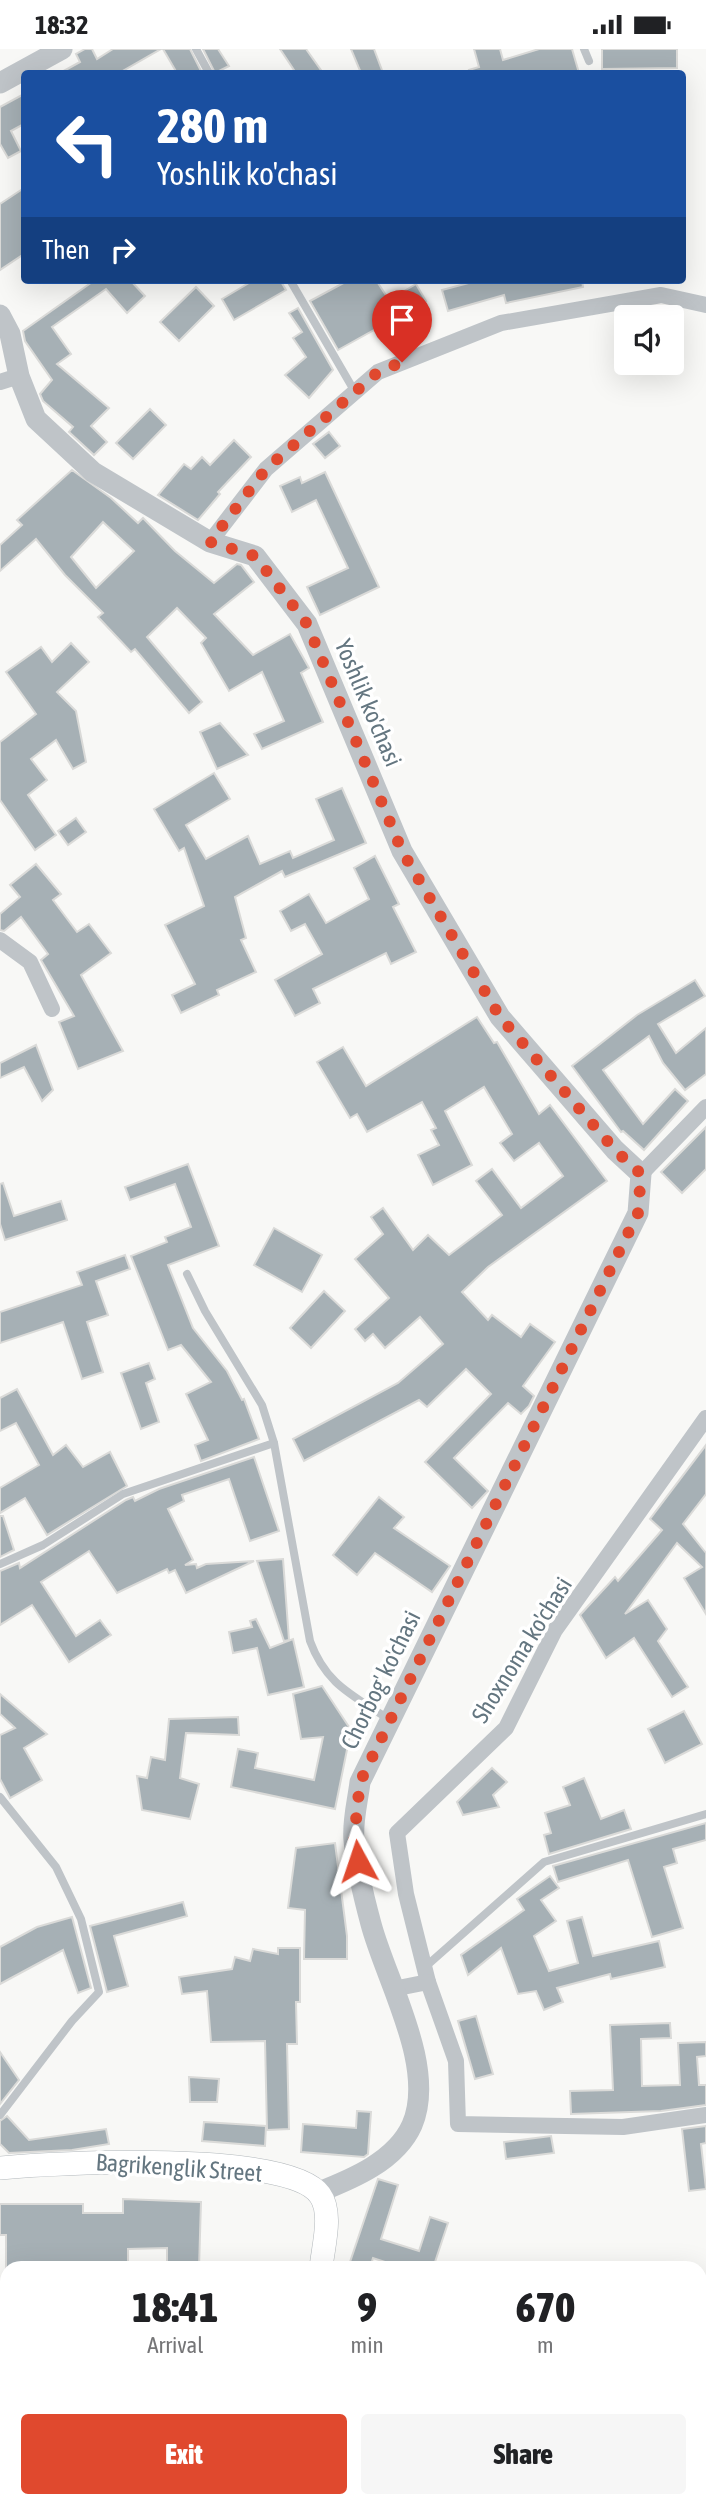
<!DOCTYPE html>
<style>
:root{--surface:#fff;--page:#f6f6f6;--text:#202124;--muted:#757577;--accent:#e0492e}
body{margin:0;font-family:"Asap Condensed",sans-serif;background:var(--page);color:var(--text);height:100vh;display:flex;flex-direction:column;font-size:26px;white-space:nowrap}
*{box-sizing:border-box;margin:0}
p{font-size:23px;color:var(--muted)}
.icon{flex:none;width:38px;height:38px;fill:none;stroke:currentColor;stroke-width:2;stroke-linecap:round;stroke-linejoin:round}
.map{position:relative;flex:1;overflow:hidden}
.panel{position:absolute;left:0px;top:2212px;width:707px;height:247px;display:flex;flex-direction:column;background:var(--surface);border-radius:21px 21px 0 0;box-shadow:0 7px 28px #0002}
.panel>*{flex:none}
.banner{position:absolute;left:21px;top:21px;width:665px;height:214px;border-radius:7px;box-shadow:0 7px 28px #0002;background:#1a4fa0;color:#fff;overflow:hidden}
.fabs{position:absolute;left:614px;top:256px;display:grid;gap:14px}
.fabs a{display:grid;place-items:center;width:70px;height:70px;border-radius:7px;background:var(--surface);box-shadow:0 7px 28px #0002;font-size:35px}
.pin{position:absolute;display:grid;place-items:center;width:60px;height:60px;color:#fff;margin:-72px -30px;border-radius:50% 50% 50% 0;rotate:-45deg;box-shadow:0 0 7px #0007}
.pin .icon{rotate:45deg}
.me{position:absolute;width:77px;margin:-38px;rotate:355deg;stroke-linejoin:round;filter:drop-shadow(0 0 5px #0008)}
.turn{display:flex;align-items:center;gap:24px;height:147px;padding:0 21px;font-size:32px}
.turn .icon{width:91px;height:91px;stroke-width:2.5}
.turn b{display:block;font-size:49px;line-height:60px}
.then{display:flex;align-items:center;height:66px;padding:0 21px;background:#0003;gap:14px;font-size:26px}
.eta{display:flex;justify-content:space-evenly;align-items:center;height:119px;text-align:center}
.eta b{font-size:42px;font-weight:800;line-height:49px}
.action{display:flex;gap:14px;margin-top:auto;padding:14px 21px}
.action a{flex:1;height:80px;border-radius:7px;background:var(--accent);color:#fff;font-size:28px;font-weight:800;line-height:80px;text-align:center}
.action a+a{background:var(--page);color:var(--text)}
.status{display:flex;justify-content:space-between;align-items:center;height:49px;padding:0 35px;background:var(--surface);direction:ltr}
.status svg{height:19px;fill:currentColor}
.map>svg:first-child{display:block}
</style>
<div class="status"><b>18:32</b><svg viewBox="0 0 49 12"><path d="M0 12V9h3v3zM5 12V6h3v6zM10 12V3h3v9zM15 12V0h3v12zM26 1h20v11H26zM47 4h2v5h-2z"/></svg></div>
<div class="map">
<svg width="706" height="2458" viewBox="0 0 706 2458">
<rect width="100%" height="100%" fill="#f8f8f6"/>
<g fill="#a6b0b5" stroke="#dadad8" stroke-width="2" fill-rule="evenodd">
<path d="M85,0H92L97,10L113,0H161L119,24H60L80,13L76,5Z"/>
<path d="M163,0H190L202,24H177Z"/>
<path d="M203,0H218L229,17L215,24Z"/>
<path d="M280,0H306L323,24H296Z"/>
<path d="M351,0H374L383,24H361Z"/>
<path d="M474,0H500L503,11L539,0H572L579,24H470L469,21L479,18Z"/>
<path d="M602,0H677V19L602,20Z"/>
<path d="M24,45V75L11,82L21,102L8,109L0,95V58Z"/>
<path d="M24,139V205L0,221V155Z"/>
<path d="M95,231H130L145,247L127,264L106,240L52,278L71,305L57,315L109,359L91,377L107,393L94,406L69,383L73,378L43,352L40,345L52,331L25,292L23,282Z"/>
<path d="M254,231H280L286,241L234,271L222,250Z"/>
<path d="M349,231H376L389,251L416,235L426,252L338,301L310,252Z"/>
<path d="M480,231H582L583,238L506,254L504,246L448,262L442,241Z"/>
<path d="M196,238L214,257L179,292L160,273Z"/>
<path d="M298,259L333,321L309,349L285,326L306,308L293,289L302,283L289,264Z"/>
<path d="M150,360L166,376L133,410L116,394Z"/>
<path d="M329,383L340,397L325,409L313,395Z"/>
<path d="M234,391L251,408L218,443L220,445L198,471L158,446L184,415L191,420L202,408L210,416Z"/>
<path d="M72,421L111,449L138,474L143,469L175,502L214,534L237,515L241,516L254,533L214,565L253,606L290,585L309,619L301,624L323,673L262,700L254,685L284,672L262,623L229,642L201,594L206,589L177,559L147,588L202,653L189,664L135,600L131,603L98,568L103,564L65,526L36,490L0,522V496L22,476L17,471ZM103,473L134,502L96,539L71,508Z"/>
<path d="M325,423L379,538L320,566L307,538L348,519L316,451L292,463L280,437L300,428L302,434Z"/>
<path d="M71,594L89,613L57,643L76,662L86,713L73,720L56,691L31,710L47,731L28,746L56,786L35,801L0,751V693L36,665L6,623L41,598L52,613Z"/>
<path d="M220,674L248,706L217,720L200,683Z"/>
<path d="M214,724L230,750L186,776L206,810L248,787L260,815L290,802L293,809L334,791L316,750L342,739L366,794L285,828L282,822L235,848L246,889L241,891L256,923L217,941L219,946L181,964L172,946L195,935L165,876L204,857L184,799L179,802L154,760Z"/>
<path d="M76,769L86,783L68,796L58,782Z"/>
<path d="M375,807L399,855L393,858L416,903L391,915L386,904L313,940L320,954L295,967L275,931L322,905L305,875L291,882L280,862L309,845L326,874L369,850L354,819Z"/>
<path d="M36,815L61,845L53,851L77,883L89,875L111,904L81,926L123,1002L78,1020L59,973L74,967L41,911L48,905L21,868L4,882L0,881V865L20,848L10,836Z"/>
<path d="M695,931L705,947L658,975L676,1004L706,979V1025L685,1041L663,1014L649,987L603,1021L643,1075L675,1040L688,1052L644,1101L623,1082L621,1083L572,1017L637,966Z"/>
<path d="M477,968L494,994L497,993L539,1065L550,1056L607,1132L488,1218L462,1243L488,1271L492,1266L521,1288L530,1275L555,1293L523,1337L534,1347L529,1357L521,1365L508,1354L454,1409L488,1442L472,1459L425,1413L491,1345L466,1320L427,1358L419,1351L304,1412L293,1390L398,1334L443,1295L420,1268L385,1299L373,1285L365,1292L355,1280L389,1249L355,1210L383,1185L371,1168L383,1159L413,1201L428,1186L449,1206L502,1166L476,1132L492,1120L521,1159L563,1127L539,1094L514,1112L500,1094L512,1085L484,1038L445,1062L472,1116L433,1136L418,1106L439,1096L431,1081L436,1079L422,1053L367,1083L357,1065L350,1069L317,1013L343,998L366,1037Z"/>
<path d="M36,996L53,1041L42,1052L24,1018L0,1029V1014Z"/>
<path d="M706,1078V1120L682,1144L661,1123Z"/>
<path d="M188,1115L219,1197L168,1216L193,1279L227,1322L242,1351L244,1350L259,1390L201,1412L195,1396L208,1391L186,1345L211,1333L181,1296L168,1301L131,1207L167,1193L165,1188L191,1178L175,1135L130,1151L125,1138Z"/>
<path d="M3,1134L14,1167L61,1152L67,1171L5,1191L0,1175V1135Z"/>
<path d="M274,1179L322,1206L302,1243L254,1216Z"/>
<path d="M125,1206L130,1220L96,1232L108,1266L87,1273L103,1323L82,1330L63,1273L0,1294V1263L82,1236L77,1223Z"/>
<path d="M324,1242L345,1262L311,1299L290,1279Z"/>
<path d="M149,1314L155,1330L146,1334L159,1373L141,1380L121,1324Z"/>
<path d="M17,1340L53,1406L66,1396L83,1418L110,1403L127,1437L47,1486L25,1449L0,1464V1439L39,1416L16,1374L0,1382V1349Z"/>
<path d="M706,1396V1445L683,1475L706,1504V1565L684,1529L702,1518L677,1494L625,1565L648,1551L667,1580L658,1592L688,1638L672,1648L634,1589L606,1609L580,1566L615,1528L618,1532L662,1481L650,1470Z"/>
<path d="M254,1408L279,1482L250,1492L229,1430L182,1446L184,1452L168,1460L193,1511L185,1516L196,1515L197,1519L206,1515L254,1512L186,1544L175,1521L169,1524L167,1520L117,1544L89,1502L41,1533L76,1587L100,1571L111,1586L69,1613L32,1556L0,1576V1522L19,1514L20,1519L126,1451L133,1448L135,1452L159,1440Z"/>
<path d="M379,1448L404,1468L394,1479L450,1517L432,1543L375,1504L357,1526L333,1506Z"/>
<path d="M0,1467H3L14,1501L0,1508Z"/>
<path d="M283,1510L289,1591L284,1592L257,1512Z"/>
<path d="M256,1570L270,1599L293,1590L304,1638L268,1646L257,1599L233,1604L229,1583L252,1578L250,1572Z"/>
<path d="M322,1637L351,1681L335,1760L231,1738L238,1700L258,1704L255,1719L314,1731L323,1688L301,1690L293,1645Z"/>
<path d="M0,1645L47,1685L24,1699L42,1731L10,1749L0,1730V1686L15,1679L0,1665Z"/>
<path d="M684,1662L702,1695L665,1714L648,1680Z"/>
<path d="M238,1668L239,1686L186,1684L180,1729L199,1735L190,1770L142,1761L137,1727L147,1729L151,1708L165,1711L169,1670Z"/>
<path d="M492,1719L507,1733L493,1746L499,1758L463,1766L457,1753Z"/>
<path d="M584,1729L601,1770L624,1761L631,1780L549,1805L544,1786L551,1784L545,1764L570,1756L563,1738Z"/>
<path d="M706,1774V1791L673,1800L677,1814L664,1818L683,1879L652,1888L628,1811L558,1833L553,1817Z"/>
<path d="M335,1794L347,1887V1910H304L305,1861L288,1859L296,1799Z"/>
<path d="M550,1827L559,1839L541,1851L556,1872L534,1887L549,1922L578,1914L567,1872L582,1868L593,1907L659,1892L665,1918L611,1930L610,1925L557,1939L563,1953L544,1961L536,1942L518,1945L501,1899L468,1926L461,1906L524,1861L517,1850Z"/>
<path d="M183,1853L187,1867L114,1887L128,1937L107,1943L90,1877Z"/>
<path d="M72,1868L91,1939L78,1944L63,1901L0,1935V1898L37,1878Z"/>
<path d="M278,1899H300V1953H296L297,1995H287L289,2080L267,2081L265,1992L211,1993L207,1942L182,1945L179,1928L232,1920L235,1908L250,1912L253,1900L278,1905Z"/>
<path d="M476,1967L493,2025L475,2030L458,1972Z"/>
<path d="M670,1974L671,1989L641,1990L642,2037L680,2036L678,1994L706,1993V2007L697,2008L699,2036H706V2056L661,2062L571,2065L570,2042L613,2041L610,1976Z"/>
<path d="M0,2003L19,2031L0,2055Z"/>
<path d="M189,2028L219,2030L217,2053H190Z"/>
<path d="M357,2062L371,2063L368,2105L364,2108L301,2103L303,2075L356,2079Z"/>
<path d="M7,2067L29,2091L106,2080L109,2095L72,2101L9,2104L0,2095V2072Z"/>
<path d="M204,2073L266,2077L265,2097L202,2092Z"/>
<path d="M706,2077V2094L701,2095L706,2140L689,2142L682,2080Z"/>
<path d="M551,2087L554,2104L506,2110L504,2093Z"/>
<path d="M378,2130L398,2136L381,2190L419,2202L430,2168L448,2174L433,2219H403L373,2209L370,2219H348Z"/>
<path d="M123,2150L201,2153L199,2219H167V2199L128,2200V2219H6V2186H0V2155H83V2164H123Z"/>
</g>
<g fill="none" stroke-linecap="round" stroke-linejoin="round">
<g stroke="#b2b8bc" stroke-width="24">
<g id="secondary">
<path d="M0,2119C54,2114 290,2101 320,2146C333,2164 323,2198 321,2219"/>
<path d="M331,2452L333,2458"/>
</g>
</g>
<g stroke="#bfc4c8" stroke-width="8">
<path d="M196,0L209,24"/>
<path d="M584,0L589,12"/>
<path d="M290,231L355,343"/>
<path d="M187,1225L205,1262L262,1356L274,1394L310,1592C326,1636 353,1646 390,1671"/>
<path d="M0,1515L43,1496L123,1445L274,1394"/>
<path d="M0,1748L56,1818L81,1870L99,1943L72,1972L0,2066"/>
<path d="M424,1919L544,1813L706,1765"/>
</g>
<g stroke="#bfc4c8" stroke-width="16">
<path d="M0,333L19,327"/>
<path d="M210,493L266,420L378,323L501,274L661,246L706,256"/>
<path d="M0,891L30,913L52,960"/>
<path d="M641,1125L706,1058"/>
<path d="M428,1933L406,1845L397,1784L506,1679L555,1581L706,1369"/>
<path d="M393,1940L428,1933L456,2012L458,2075L623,2078L706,2066"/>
<path d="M700,2361L706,2362"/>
</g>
<g stroke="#bfc4c8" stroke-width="21">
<path d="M0,34L62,0"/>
<path d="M0,266L10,285L19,327L36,370L93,423L210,493L255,507L307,575L402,802L500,968L615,1101L641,1125L638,1164L360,1733C358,1751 352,1773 354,1791C356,1818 364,1849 371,1875C386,1932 437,2018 412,2076C396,2112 352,2130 319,2143"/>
</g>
<use href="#secondary" stroke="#fff" stroke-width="23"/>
</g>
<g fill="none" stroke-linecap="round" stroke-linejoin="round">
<path stroke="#e0492e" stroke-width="12" stroke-dasharray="0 21.6" d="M358,1812L354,1790L360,1733L638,1164L641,1125L615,1101L500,968L402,802L307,575L255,507L210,493L266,420L378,323L402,313"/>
</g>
<g text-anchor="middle" stroke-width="7" stroke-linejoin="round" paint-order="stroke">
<g font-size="24" fill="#647680" stroke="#fff">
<text transform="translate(368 654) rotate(67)" y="8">Yoshlik ko'chasi</text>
<text transform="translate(522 1601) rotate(-58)" y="8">Shoxnoma ko'chasi</text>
<text transform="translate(381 1631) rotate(-64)" y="8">Chorbog' ko'chasi</text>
<text transform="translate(179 2119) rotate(4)" y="8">Bagrikenglik Street</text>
</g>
</g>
</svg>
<div class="fabs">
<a><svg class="icon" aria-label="sound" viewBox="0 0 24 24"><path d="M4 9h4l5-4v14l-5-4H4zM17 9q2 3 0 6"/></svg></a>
</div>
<div class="pin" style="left:402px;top:313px;background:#d93025"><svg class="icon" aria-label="arrive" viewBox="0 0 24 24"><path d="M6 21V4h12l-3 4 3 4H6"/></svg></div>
<svg class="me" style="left:358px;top:1812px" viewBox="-20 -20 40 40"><path d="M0-17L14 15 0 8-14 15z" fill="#e0492e" stroke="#fff" stroke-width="4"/></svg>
<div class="banner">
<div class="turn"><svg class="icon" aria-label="left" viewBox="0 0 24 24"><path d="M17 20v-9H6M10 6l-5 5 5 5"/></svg><div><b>280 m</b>Yoshlik ko'chasi</div></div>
<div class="then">Then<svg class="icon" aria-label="right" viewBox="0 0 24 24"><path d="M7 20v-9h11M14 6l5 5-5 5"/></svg></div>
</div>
<section class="panel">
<div class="eta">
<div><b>18:41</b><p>Arrival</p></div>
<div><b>9</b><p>min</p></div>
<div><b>670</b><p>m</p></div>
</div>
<div class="action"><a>Exit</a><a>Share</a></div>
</section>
</div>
